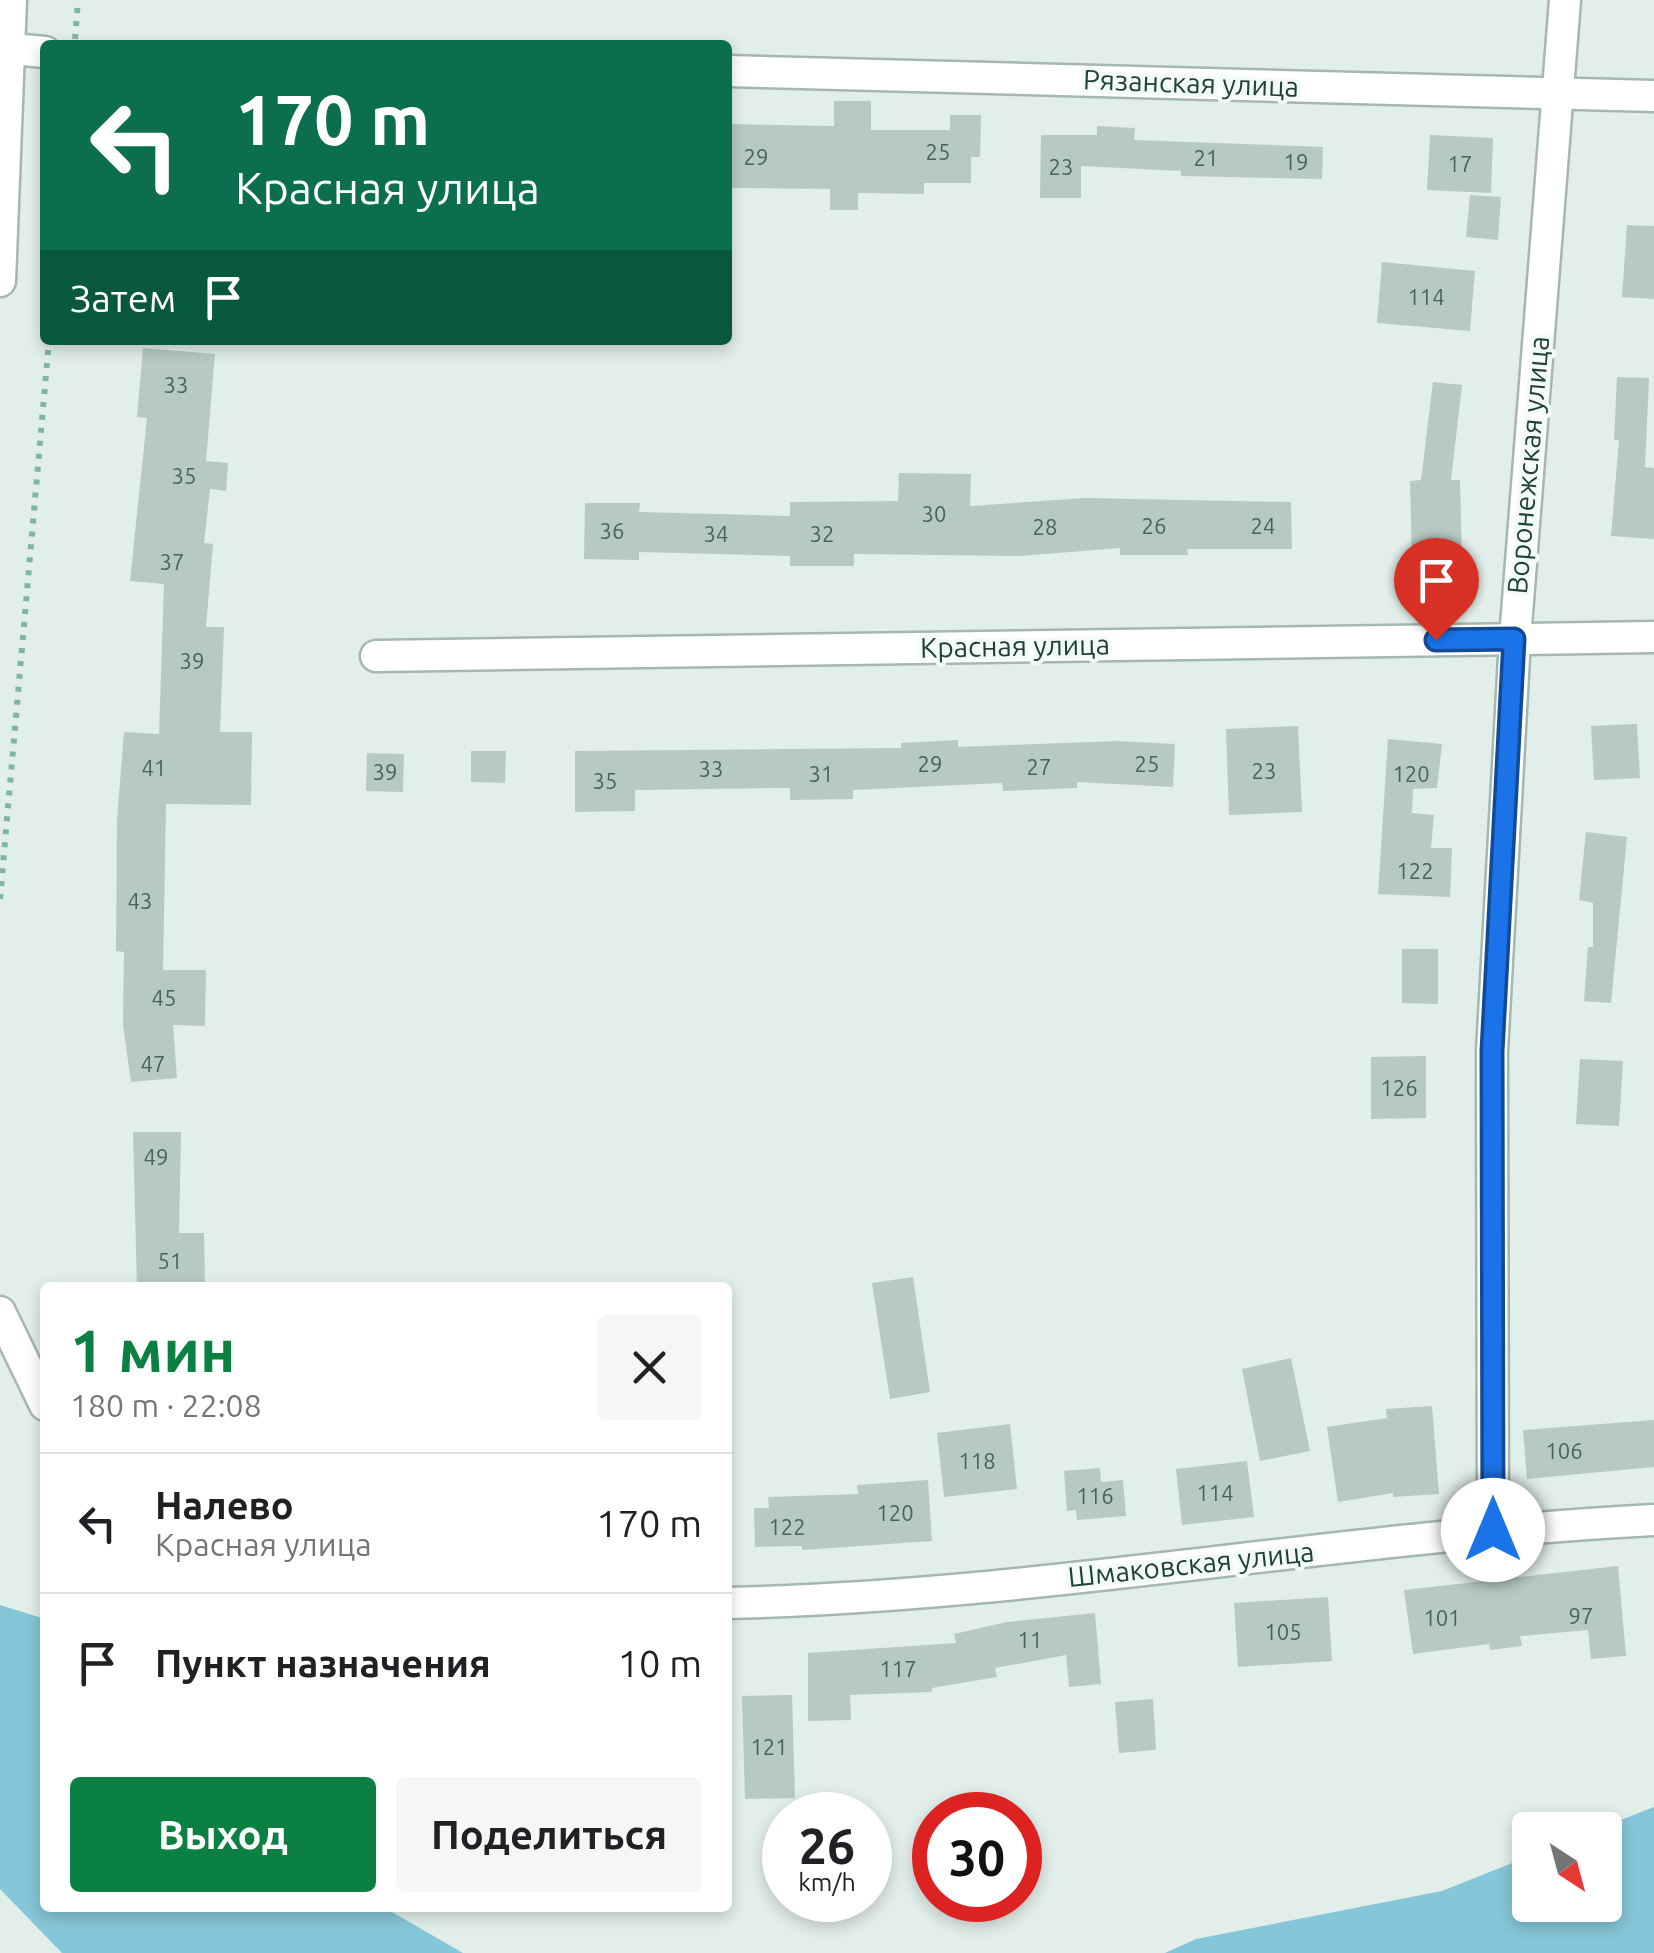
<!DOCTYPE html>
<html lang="ru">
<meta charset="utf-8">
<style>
:root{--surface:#fff;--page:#f6f6f6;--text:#202124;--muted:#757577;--line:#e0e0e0;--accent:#0b8043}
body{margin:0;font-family:Ubuntu,sans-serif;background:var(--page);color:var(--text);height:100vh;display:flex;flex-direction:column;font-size:38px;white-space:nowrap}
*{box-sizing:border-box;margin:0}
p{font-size:32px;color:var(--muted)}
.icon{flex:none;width:55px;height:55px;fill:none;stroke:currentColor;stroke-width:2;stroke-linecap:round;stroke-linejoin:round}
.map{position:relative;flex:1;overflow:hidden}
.details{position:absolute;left:40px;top:1282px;width:692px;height:630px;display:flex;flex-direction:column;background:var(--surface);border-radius:10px;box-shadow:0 5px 15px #0003}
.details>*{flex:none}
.top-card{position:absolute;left:40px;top:40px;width:692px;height:305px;border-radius:10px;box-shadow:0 5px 15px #0003;background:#0b6e4f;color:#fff;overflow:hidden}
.needle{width:65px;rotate:144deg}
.tools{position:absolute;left:1512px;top:1812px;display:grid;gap:20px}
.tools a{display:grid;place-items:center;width:110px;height:110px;border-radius:10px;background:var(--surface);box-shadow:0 5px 15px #0003;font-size:50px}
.speed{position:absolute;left:762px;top:1792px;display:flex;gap:20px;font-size:50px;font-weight:700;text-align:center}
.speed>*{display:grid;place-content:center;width:130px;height:130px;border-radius:50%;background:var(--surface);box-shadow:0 5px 15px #0003;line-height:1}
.speed small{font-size:25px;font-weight:400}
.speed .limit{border:15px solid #d22;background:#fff;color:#111}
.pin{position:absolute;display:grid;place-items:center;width:85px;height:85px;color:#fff;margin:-102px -42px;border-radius:50% 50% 50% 0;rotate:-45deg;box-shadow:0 0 10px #0007}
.pin .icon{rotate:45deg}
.me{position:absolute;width:110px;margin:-55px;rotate:0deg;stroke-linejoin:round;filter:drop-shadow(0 0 8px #0008)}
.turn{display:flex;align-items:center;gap:35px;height:210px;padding:0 30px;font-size:45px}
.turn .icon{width:130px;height:130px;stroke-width:2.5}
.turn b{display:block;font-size:70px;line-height:85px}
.then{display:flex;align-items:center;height:95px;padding:0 30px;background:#0003;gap:20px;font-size:38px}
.round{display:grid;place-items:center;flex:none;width:105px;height:105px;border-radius:10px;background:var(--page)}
.summary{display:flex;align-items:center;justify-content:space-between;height:170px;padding:0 30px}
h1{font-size:60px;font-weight:700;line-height:75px;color:var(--accent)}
.cta{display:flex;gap:20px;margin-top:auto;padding:20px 30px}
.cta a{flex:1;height:115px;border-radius:10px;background:var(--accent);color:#fff;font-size:40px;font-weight:700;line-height:115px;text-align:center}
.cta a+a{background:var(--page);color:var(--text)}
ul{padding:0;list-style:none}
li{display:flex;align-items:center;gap:30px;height:140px;padding:0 30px;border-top:2px solid var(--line)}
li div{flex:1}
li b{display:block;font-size:38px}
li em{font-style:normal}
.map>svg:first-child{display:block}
</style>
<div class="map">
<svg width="1654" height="1953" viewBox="0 0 1654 1953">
<rect width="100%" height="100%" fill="#e2eee9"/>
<g fill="#85c6d8">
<path d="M0,1605L45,1619V1908H385L463,1953H62L0,1889Z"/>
<path d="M1654,1807V1953H1165L1196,1939L1442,1891L1530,1856V1905H1605V1830H1595Z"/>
</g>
<g fill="#b7c9c3">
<path d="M834,101H871V130H950V115H981L980,157H971V183H924V194L858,193V210H830V189L728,188V124L834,126Z"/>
<path d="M1097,126L1135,128L1134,140L1323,147L1322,179L1181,176V171L1081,166V198H1040L1041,135H1097Z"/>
<path d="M1430,135L1493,138L1491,193L1427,190Z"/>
<path d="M1470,195L1501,197L1498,240L1466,237Z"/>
<path d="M1627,225L1654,226V299L1622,297Z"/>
<path d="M1382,262L1475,271L1470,331L1377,323Z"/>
<path d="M143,348L215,354L206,461L228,463L226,491L210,489L204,543L213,544L206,627H224L220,732H252L251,805L166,804L163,970H206L205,1026L173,1025L177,1078L131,1082L123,1025L124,952L116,951L117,820L124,732L159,734L164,584L130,581L147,418L137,417Z"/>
<path d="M1617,377L1649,378L1645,467L1654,468V539L1611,536L1619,440H1614Z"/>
<path d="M1433,382L1462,385L1451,480H1460L1462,562H1412L1410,481L1421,480Z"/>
<path d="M899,473L971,474L970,506L1085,498L1291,502L1292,549H1187L1188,555H1120V548L1020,556L854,554V566H790V556L639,552V560L584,559L585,503H640L639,512L790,516V502L898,501Z"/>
<path d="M1637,724L1640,778L1594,780L1591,726Z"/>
<path d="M1298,726L1302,812L1229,815L1226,729Z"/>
<path d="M1388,739L1442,744L1437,788L1413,789L1412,813L1434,815L1431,848H1452L1450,897L1378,894Z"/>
<path d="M958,740V747L1117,741L1175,744L1173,787L1077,782V788L1003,791L1002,783L853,790V799L790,800V788L635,790V811L575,812V751L901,748V743Z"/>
<path d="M471,751H506L505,783L471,782Z"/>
<path d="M367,753L404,754L403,792L366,791Z"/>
<path d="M1586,832L1627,837L1611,1003L1584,1001L1588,947H1593V903L1579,900Z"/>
<path d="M1402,949H1438V1004L1402,1003Z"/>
<path d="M1426,1056V1118L1371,1119V1057Z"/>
<path d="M1580,1059L1623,1061L1619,1126L1576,1124Z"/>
<path d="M133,1132H181L179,1233H204L205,1288H137Z"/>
<path d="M913,1277L930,1392L890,1399L872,1283Z"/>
<path d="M1291,1358L1310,1451L1260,1461L1242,1369Z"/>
<path d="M1432,1406L1439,1494L1393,1497V1493L1338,1502L1327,1427L1387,1418L1386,1409Z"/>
<path d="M1654,1420V1467L1527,1479L1523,1430Z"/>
<path d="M1010,1424L1017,1489L944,1497L937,1433Z"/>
<path d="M1247,1461L1254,1517L1182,1525L1176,1469Z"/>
<path d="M1100,1468L1101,1482L1123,1480L1126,1516L1077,1520L1076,1510L1067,1511L1064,1471Z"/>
<path d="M928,1480L932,1541L802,1550V1546L755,1547L754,1508H769L768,1497L858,1494L857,1485Z"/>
<path d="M1618,1566L1626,1656L1591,1659L1588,1630L1520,1636L1522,1646L1490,1650L1489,1644L1413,1654L1404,1590Z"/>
<path d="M1328,1597L1332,1661L1238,1667L1234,1603Z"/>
<path d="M1095,1613L1101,1684L1069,1687L1066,1655L995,1668L997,1677L932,1688V1692L850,1695L851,1720L808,1721V1653L956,1643L954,1634L1007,1622Z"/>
<path d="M792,1695L795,1798L745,1799L742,1696Z"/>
<path d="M1153,1699L1156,1750L1119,1753L1115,1702Z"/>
</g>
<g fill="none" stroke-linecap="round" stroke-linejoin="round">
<g stroke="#a4b7b1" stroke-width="35">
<g id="street">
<path d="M11,49L45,52"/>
<path d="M728,71L1654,96"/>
<path d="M0,281L11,0"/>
<path d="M376,656L1654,637"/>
<path d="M0,1312L45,1405"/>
<path d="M1493,1530L1492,1051L1515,639L1565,0"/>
<path d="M728,1603C1038,1596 1344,1536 1654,1520"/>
</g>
</g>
<g stroke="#7fb5a7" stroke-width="6" stroke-dasharray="5 8" stroke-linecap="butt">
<path d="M75,39L78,0"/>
<path d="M0,899L49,340"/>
</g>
<use href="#street" stroke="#fff" stroke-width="30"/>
</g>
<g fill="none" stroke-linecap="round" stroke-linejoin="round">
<g stroke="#114b97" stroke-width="25">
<path id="route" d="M1436,640L1514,639L1492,1051L1493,1530"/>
</g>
<use href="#route" stroke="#1a73e8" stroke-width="18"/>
</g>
<g text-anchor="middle" stroke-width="8" stroke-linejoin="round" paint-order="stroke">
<g font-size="22" fill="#46635c">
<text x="938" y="160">25</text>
<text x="756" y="165">29</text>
<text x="1206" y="166">21</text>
<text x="1296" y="170">19</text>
<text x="1460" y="172">17</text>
<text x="1061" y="175">23</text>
<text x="1426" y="305">114</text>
<text x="176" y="393">33</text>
<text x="184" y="484">35</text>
<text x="934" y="522">30</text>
<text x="1154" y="534">26</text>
<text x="1263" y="534">24</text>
<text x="1045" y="535">28</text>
<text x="612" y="539">36</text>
<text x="716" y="542">34</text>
<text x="822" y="542">32</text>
<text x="172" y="570">37</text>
<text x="192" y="669">39</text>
<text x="930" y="772">29</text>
<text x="1147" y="772">25</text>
<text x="1039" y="775">27</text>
<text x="154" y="776">41</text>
<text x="711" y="777">33</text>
<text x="1264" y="779">23</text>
<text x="385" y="780">39</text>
<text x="821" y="782">31</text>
<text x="1411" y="782">120</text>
<text x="605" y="789">35</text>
<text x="1415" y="879">122</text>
<text x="140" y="909">43</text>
<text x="164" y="1006">45</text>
<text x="153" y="1072">47</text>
<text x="1399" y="1096">126</text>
<text x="156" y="1165">49</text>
<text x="170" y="1269">51</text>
<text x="1564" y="1459">106</text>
<text x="977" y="1469">118</text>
<text x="1215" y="1501">114</text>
<text x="1095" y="1504">116</text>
<text x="895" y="1521">120</text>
<text x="787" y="1535">122</text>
<text x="1581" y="1624">97</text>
<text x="1442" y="1626">101</text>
<text x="1283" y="1640">105</text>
<text x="1030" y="1648">11</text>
<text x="898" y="1677">117</text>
<text x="769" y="1755">121</text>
</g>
<g font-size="28" fill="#20413a" stroke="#f3faf7">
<text transform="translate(1191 83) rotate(2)" y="10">Рязанская улица</text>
<text transform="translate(1528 465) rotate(-85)" y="10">Воронежская улица</text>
<text transform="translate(1015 646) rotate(-1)" y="10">Красная улица</text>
<text transform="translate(1191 1564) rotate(-6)" y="10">Шмаковская улица</text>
</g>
</g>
</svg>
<div class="tools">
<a><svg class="needle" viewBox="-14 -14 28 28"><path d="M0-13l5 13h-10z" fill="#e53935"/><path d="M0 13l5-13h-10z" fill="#757577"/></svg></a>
</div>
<div class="speed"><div>26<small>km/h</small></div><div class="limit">30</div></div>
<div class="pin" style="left:1436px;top:640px;background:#d93025"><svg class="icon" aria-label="arrive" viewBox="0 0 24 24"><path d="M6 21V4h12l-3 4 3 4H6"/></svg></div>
<svg class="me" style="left:1493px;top:1530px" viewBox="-20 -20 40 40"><circle r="19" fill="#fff"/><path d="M0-13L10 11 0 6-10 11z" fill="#1a73e8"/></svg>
<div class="top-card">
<div class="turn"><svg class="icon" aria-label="left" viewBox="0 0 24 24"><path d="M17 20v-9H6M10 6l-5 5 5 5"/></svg><div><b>170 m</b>Красная улица</div></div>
<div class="then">Затем<svg class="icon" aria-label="arrive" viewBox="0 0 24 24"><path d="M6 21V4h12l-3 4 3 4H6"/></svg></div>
</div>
<section class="details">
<div class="summary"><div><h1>1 мин</h1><p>180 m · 22:08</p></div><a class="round"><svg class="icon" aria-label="close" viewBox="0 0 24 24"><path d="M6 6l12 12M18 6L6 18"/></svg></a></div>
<ul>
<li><svg class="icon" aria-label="left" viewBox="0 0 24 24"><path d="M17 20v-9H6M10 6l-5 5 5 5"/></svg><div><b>Налево</b><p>Красная улица</p></div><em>170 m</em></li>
<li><svg class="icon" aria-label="arrive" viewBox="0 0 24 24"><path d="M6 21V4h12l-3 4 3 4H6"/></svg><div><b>Пункт назначения</b></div><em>10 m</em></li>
</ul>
<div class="cta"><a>Выход</a><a>Поделиться</a></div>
</section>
</div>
